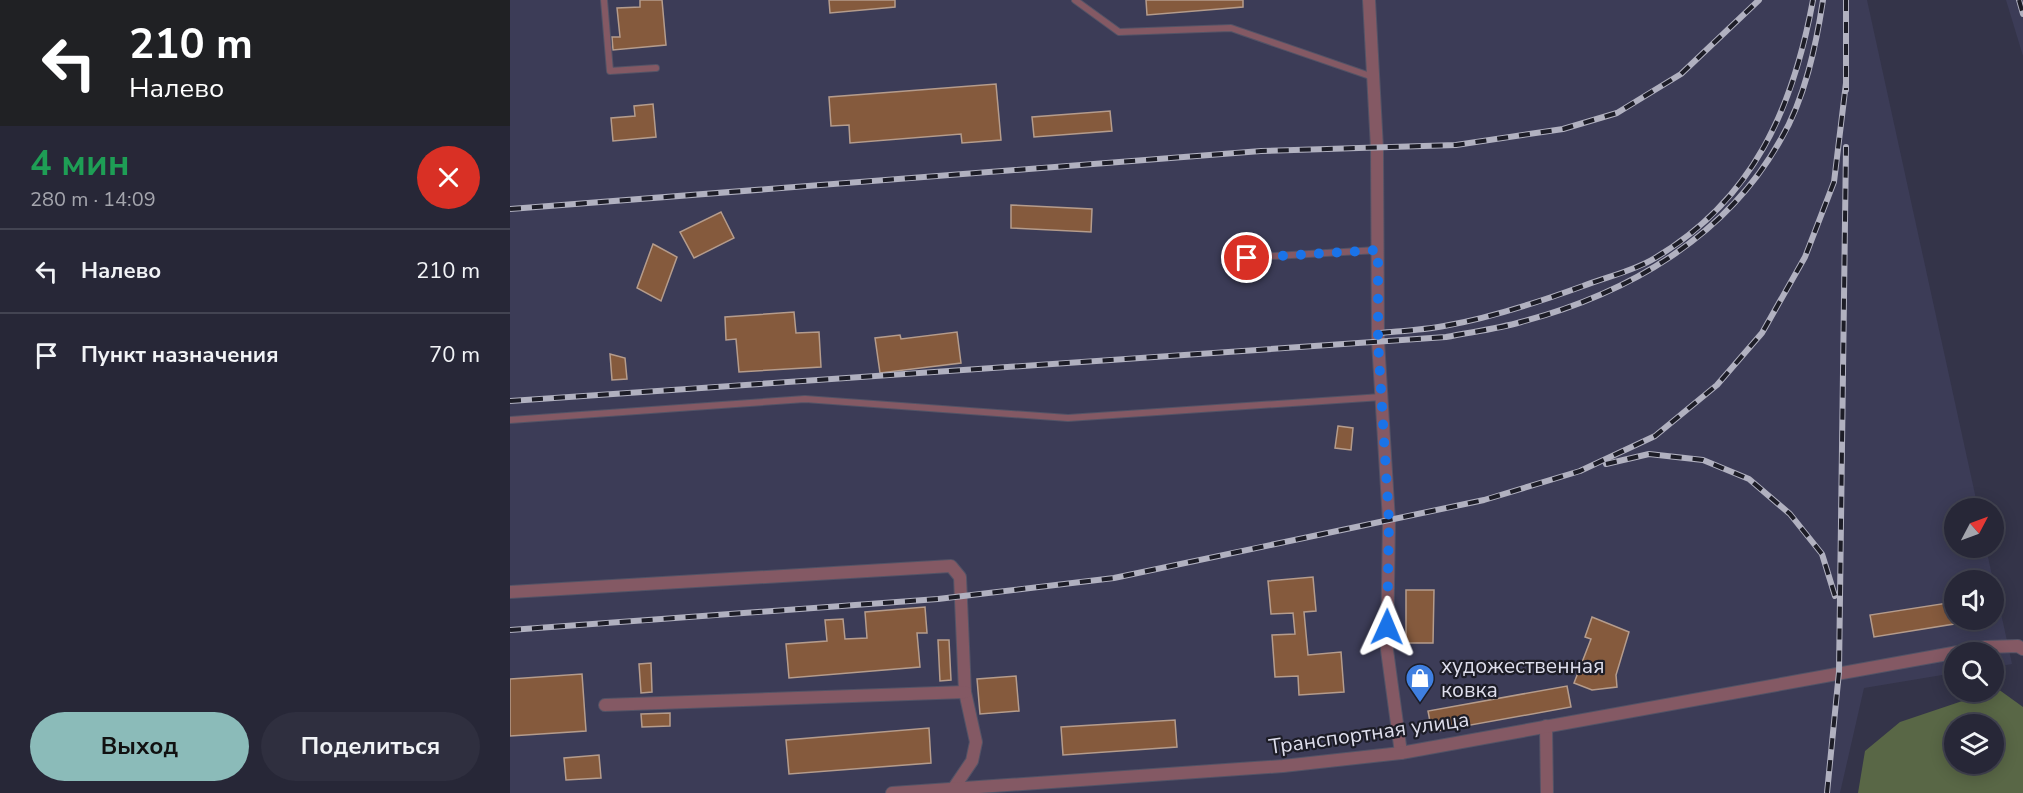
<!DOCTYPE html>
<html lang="ru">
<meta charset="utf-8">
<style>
:root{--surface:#272737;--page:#2f2f3f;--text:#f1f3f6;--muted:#a4a5ad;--line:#434452;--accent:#8bbbb9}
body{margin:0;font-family:"Nunito Sans",sans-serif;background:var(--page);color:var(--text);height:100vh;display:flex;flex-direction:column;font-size:22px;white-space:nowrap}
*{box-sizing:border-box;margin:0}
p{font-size:20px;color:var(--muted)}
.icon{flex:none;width:33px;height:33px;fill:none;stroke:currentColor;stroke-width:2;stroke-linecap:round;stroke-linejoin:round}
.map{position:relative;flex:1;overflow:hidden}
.panel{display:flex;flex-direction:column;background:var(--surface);width:510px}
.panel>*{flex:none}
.banner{background:#202124;color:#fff;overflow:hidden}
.needle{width:39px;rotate:49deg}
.controls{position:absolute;left:1434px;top:498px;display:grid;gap:12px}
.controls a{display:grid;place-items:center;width:60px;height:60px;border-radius:50%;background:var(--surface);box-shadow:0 3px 15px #0003,0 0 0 2px var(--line);font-size:30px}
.pin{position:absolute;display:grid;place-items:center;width:51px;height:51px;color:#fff;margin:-26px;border:3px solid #fff;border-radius:50%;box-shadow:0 2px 6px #0007}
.me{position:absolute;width:66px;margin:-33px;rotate:1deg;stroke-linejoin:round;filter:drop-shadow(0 0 4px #0008)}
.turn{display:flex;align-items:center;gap:21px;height:126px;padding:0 30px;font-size:27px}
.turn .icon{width:78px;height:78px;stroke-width:2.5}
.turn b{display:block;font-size:42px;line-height:51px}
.round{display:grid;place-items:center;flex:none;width:63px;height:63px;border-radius:32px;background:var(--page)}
.head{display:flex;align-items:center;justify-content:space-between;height:102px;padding:0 30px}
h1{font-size:36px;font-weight:700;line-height:45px;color:#1e9e55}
.button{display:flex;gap:12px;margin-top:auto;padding:12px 30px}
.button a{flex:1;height:69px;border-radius:36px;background:var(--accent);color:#111;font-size:24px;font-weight:700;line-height:69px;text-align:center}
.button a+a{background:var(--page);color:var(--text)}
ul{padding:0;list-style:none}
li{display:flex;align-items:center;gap:18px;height:84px;padding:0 30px;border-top:2px solid var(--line)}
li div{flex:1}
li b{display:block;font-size:22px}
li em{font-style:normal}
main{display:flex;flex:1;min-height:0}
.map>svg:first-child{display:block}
</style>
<main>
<section class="panel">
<div class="banner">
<div class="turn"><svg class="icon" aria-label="left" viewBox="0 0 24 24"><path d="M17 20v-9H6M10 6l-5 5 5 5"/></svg><div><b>210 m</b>Налево</div></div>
</div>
<div class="head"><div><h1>4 мин</h1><p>280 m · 14:09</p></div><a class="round" style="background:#d93025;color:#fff"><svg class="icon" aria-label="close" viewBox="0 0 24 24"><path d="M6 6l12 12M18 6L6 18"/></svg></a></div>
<ul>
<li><svg class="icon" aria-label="left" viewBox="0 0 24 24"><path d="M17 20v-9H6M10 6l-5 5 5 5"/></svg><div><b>Налево</b></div><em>210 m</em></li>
<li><svg class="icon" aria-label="arrive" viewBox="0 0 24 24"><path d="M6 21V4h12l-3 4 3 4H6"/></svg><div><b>Пункт назначения</b></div><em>70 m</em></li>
</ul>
<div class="button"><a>Выход</a><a>Поделиться</a></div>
</section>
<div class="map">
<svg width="1513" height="793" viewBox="0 0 1513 793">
<rect width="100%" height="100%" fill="#343449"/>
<g fill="#3c3c57">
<path d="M0,0H1357L1468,508H1444V548H1476L1483,580H1444V620H1484V581L1502,664L1484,667V652H1444V673L1354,688L1330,793H0Z"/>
<path d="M1496,0H1513V56Z"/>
</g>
<path fill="#596746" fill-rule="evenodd" d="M1488,689L1513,707V793H1348L1355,751L1390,722ZM1444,724H1484V764H1444Z"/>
<g fill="#855a3d" stroke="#b59c8c" stroke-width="1.5">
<path d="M130,0H152L156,45L103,50L102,37H110L107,8L130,7Z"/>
<path d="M319,0H385V7L320,13Z"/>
<path d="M636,0H733V7L637,15Z"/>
<path d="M486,84L491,140L452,143L451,134L340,143L339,125L321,126L319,97Z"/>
<path d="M143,104L146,137L103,141L101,118L125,116L124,106Z"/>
<path d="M600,111L602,131L524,137L522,117Z"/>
<path d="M501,205L582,209L581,232L501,228Z"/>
<path d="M211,212L224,238L184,258L170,232Z"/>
<path d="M143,244L167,257L151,301L127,288Z"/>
<path d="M284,312L286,333L309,332L311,367L229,372L226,339L216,340L215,317Z"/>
<path d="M447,332L451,363L370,373L365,338L390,335L391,339Z"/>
<path d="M100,354L115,358L117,379L102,380Z"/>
<path d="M828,426L843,428L841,450L825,448Z"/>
<path d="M803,577L806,611L794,612L798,655L831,652L834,692L789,695L788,676L765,677L762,635L785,634L783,613L761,614L758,581Z"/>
<path d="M896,590H924L923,643H896Z"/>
<path d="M1444,602V624L1364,637L1360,615Z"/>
<path d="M415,607L417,633H407L410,667L279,678L276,644L317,641L315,620L333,619L335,639L357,638L355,612Z"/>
<path d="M1082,617L1119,632L1106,675L1107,687L1082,690L1064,683L1081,639L1075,637Z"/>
<path d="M428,640H439L441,680L430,681Z"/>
<path d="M141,663L142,692L131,693L129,664Z"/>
<path d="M72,674L76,731L0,736V679Z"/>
<path d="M506,676L509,711L470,714L467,679Z"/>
<path d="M1057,686L1061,707L922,732L918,711Z"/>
<path d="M160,713V726L132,727L131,714Z"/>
<path d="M665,720L667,747L553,755L551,727Z"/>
<path d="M419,728L421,763L279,774L276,740Z"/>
<path d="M89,755L91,778L56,780L54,758Z"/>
</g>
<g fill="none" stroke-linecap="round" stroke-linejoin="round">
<g stroke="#535366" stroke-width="8">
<g id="service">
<path d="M94,0L100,71L146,68"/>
<path d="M565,0L609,32L721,28L863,77"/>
<path d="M715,259L868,250"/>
<path d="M0,420L295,399L558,418L872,397"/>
</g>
</g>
<g stroke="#535366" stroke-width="14">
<g id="minor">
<path d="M859,0L867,148L868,341L879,521L877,650L891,753"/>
<path d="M0,592L441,566L450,577L455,692L466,742L462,761L443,789"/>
<path d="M95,705L455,692"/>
<path d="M1036,726L1037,793"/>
<path d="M382,793L773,766L891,753L1476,647L1508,646L1513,649"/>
</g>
</g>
<use href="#service" stroke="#845964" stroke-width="6"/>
<use href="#minor" stroke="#845964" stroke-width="12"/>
<g stroke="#b1b1c0" stroke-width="6">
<g id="rail">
<path d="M1336,0V90"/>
<path d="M1509,0L1513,14"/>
<path d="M0,209L751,151L946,145L1053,129L1107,113L1171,74L1249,0"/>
<path d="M870,333C891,331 913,330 934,326C980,318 1029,302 1073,286C1096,277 1124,271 1145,258C1244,199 1283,108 1303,0"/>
<path d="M0,401L936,337C961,332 987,329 1011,322C1117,294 1217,237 1271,139C1295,98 1306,46 1313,0"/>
<path d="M1096,464L1139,454L1193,460L1239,479L1280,514L1312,554L1325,596"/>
<path d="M0,630L428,599L604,578L974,500L1070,471L1145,436L1207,385L1252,333L1295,257L1324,182L1336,83"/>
<path d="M1317,793L1329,672L1336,147"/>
</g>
</g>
<use href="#rail" stroke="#1d1d27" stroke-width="4" stroke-dasharray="11" stroke-linecap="butt"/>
</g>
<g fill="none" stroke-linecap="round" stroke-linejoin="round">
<path stroke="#1a73e8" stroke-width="10" stroke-dasharray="0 18" d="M737,258L868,250V341L879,521L877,627"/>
</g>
<defs>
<g id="shop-pin" transform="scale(1.5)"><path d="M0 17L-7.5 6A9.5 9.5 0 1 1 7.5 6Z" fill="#3f7fe0" stroke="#1d1d27"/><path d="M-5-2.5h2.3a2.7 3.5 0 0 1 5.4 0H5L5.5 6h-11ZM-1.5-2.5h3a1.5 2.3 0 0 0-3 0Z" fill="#fff"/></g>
</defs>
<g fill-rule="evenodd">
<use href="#shop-pin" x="910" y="678"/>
</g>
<g text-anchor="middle" stroke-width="4.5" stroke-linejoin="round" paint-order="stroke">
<g font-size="21" fill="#dedeec" stroke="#1d1d27" text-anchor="start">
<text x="931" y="673">художественная<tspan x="931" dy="24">ковка</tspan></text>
</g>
<g font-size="21" fill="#dedeec" stroke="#1d1d27">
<text transform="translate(859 733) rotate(-8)" y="7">Транспортная улица</text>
</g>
</g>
</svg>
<div class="controls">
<a><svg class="needle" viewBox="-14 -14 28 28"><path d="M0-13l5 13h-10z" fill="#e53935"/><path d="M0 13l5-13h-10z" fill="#a4a5ad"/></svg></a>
<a><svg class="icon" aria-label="sound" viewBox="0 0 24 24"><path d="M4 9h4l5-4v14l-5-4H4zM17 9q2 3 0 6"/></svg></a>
<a><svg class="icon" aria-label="search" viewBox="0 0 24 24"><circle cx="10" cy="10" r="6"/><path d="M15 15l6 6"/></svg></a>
<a><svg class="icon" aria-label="layers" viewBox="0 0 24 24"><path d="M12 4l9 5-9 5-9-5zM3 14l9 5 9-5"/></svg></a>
</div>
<div class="pin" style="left:737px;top:258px;background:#d93025"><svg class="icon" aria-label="arrive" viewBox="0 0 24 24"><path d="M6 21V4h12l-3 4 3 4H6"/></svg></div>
<svg class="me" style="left:877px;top:627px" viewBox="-20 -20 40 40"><path d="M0-17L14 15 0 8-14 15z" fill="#1a73e8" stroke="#fff" stroke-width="4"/></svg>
</div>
</main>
